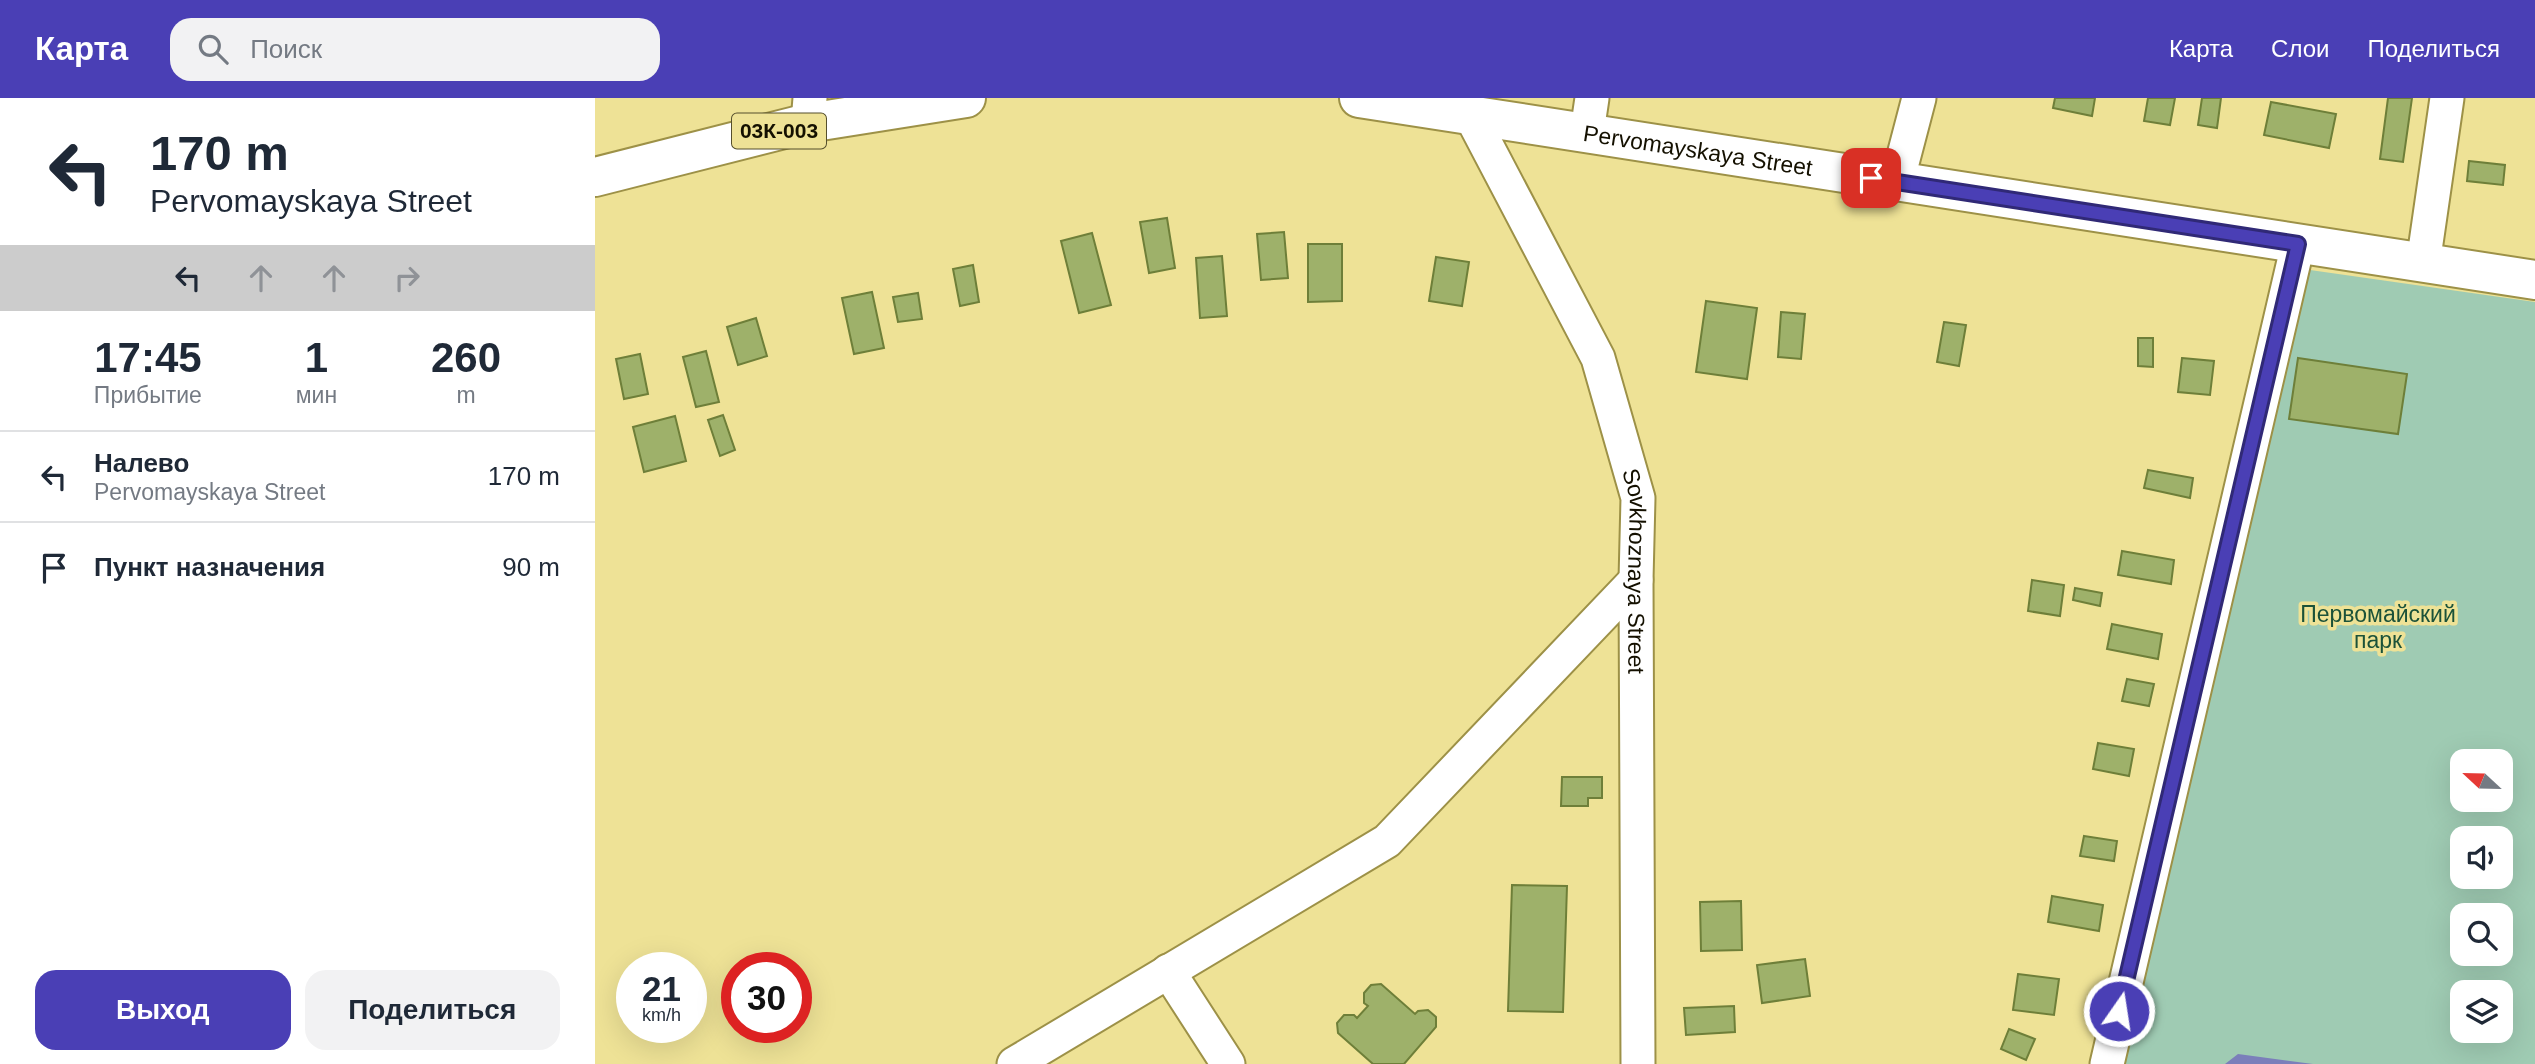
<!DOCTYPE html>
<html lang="ru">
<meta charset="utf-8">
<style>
:root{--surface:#fff;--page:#f2f2f3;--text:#1f2937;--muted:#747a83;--line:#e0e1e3;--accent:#4a3fb5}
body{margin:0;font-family:Arial,sans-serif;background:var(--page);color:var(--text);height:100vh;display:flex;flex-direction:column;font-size:26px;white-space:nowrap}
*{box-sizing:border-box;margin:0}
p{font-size:23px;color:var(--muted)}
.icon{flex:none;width:38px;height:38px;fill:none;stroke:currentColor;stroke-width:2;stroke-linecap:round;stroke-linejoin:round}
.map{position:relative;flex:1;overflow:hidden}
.panel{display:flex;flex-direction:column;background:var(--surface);width:595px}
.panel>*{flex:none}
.guide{background:#fff;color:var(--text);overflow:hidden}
.needle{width:46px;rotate:292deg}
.tools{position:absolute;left:1855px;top:651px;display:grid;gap:14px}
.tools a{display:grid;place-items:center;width:63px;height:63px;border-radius:14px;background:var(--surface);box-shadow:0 7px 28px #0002;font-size:35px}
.speed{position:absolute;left:21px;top:854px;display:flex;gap:14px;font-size:35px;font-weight:700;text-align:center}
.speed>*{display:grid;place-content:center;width:91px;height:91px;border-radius:50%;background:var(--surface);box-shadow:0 7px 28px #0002;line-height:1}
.speed small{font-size:18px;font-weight:400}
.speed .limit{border:10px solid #d22;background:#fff;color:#111}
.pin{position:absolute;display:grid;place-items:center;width:60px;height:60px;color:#fff;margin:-30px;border-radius:14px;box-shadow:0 4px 10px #0006}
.me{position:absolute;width:77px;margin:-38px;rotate:13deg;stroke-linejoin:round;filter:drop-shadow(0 0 5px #0008)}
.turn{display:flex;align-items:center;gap:24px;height:147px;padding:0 35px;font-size:32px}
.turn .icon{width:91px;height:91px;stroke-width:2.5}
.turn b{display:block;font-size:49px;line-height:60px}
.lanes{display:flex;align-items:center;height:66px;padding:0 35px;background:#0003;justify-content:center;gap:35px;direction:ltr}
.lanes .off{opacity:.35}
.eta{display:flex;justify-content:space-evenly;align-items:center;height:119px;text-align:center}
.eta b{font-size:42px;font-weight:700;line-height:49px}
.button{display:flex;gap:14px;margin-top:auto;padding:14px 35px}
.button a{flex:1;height:80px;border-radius:21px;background:var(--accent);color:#fff;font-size:28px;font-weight:700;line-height:80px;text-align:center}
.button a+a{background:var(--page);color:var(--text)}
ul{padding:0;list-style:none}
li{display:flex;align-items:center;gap:21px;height:91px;padding:0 35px;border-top:2px solid var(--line)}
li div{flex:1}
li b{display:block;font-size:26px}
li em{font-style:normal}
header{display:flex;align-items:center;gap:42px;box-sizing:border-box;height:98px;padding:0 35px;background:var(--accent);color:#fff}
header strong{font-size:33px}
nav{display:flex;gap:38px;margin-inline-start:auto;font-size:24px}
.search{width:490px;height:63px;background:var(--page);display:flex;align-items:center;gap:18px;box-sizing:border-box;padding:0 24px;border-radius:21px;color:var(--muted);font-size:26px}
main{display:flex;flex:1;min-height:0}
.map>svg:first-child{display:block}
</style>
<header>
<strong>Карта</strong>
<div class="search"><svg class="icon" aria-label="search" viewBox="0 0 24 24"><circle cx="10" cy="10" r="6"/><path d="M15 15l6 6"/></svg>Поиск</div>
<nav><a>Карта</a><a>Слои</a><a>Поделиться</a></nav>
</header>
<main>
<section class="panel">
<div class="guide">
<div class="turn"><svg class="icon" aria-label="left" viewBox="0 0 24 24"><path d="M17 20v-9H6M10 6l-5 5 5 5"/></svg><div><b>170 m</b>Pervomayskaya Street</div></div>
<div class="lanes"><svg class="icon" aria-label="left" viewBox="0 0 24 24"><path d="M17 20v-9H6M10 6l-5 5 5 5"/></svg><svg class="icon off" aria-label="ahead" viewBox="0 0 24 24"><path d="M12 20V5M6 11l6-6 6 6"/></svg><svg class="icon off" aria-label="ahead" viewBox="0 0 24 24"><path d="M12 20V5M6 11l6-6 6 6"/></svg><svg class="icon off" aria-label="right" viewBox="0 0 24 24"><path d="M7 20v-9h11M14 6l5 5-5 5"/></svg></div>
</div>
<div class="eta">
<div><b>17:45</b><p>Прибытие</p></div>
<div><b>1</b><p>мин</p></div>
<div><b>260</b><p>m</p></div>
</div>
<ul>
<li><svg class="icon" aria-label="left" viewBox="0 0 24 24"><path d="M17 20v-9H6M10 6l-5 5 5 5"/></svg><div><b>Налево</b><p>Pervomayskaya Street</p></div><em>170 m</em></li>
<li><svg class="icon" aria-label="arrive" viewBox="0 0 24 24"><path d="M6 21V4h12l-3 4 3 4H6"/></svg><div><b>Пункт назначения</b></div><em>90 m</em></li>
</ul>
<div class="button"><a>Выход</a><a>Поделиться</a></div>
</section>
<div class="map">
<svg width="1940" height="966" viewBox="0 0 1940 966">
<rect width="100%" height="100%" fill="#eee296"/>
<path fill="#9fcbb3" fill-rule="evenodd" d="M1708,171L1940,204V966H1516ZM1867,663H1906V702H1867ZM1867,740H1906V779H1867ZM1867,817H1906V856H1867ZM1867,894H1906V933H1867Z"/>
<path fill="#7b7fba" d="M1643,956L1718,966H1630Z"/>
<g fill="#9eb16a" stroke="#6e7f39" stroke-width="2">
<path d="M1460,0H1500L1497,18L1458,10Z"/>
<path d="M1553,0H1580L1575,27L1549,23Z"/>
<path d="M1607,0H1626L1622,30L1603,27Z"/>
<path d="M1793,0H1817L1808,64L1785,61Z"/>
<path d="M1676,4L1741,16L1734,50L1669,37Z"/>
<path d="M1874,63L1910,67L1908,87L1872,83Z"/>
<path d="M572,120L580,170L554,175L545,124Z"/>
<path d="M689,134L693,180L666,182L662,136Z"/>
<path d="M497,135L516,207L484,215L466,143Z"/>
<path d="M713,146H747V203L713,204Z"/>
<path d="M627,158L632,218L605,220L601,160Z"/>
<path d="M841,159L874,164L867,208L834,203Z"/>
<path d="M378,167L384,204L365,208L358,171Z"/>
<path d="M277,194L289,250L259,256L247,200Z"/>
<path d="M323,195L327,221L303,224L298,199Z"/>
<path d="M1111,203L1162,210L1152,281L1101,274Z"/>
<path d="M1186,214L1210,216L1206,261L1183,259Z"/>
<path d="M161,220L172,258L143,267L132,229Z"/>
<path d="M1349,224L1371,227L1364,268L1342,264Z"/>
<path d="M1543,240H1558V269L1543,268Z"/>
<path d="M111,253L124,304L101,309L88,259Z"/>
<path d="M45,256L53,296L29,301L21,261Z"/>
<path d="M1587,260L1619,263L1615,297L1583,294Z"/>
<path d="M1703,260L1812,276L1803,336L1694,321Z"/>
<path d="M128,317L140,352L125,358L113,322Z"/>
<path d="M80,318L91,363L49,374L38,329Z"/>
<path d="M1553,372L1598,380L1595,400L1549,390Z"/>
<path d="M1527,453L1579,462L1576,486L1523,477Z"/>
<path d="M1437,482L1469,487L1465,518L1433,513Z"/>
<path d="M1480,490L1507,495L1505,508L1478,502Z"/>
<path d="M1517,526L1567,536L1563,561L1512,551Z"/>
<path d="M1532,581L1559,586L1554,608L1527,603Z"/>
<path d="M1503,645L1539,651L1534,678L1498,671Z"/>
<path d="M967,679H1007V700H993V708H966Z"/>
<path d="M1489,738L1522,743L1519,763L1485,758Z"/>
<path d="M917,787L972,788L968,914L913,913Z"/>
<path d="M1457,798L1508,807L1504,833L1453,824Z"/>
<path d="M1146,803L1147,852L1106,853L1105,804Z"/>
<path d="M1210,861L1215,898L1167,905L1162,867Z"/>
<path d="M1423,876L1464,881L1459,917L1418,912Z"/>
<path d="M786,886L820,916L823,913L833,912L841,919V929L809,966H778L743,935L742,925L749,917H759L762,920L773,908L769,905V895L776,887Z"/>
<path d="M1139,908L1140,934L1091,937L1089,910Z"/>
<path d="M1414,931L1440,941L1431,962L1406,951Z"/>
</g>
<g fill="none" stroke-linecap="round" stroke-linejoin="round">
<g stroke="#9d9147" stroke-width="37">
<g id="minor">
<path id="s1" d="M875,16L1003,260L1043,400L1041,482L1043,966"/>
<path d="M213,25L215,0"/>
<path d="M992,34L997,0"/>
<path d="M1302,84L1324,0"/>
<path d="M1828,166L1852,0"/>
<path d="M573,873L633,966"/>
<path d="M419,966L792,743L1041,482"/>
<path d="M1512,966L1703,146"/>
</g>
</g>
<g stroke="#9d9147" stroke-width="42">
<g id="major">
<path id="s2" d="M764,0L1940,182"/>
<path d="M0,79L213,25L371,0"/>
</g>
</g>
<use href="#minor" stroke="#fff" stroke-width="33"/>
<use href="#major" stroke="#fff" stroke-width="38"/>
</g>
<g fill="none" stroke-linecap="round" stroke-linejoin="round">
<g stroke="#302976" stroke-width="18">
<path id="route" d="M1276,80L1703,146L1524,913"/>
</g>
<use href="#route" stroke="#4a3fb5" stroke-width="12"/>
</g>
<g text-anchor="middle" stroke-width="7" stroke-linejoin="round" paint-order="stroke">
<rect fill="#eee296" stroke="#554f2d" stroke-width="2" x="137" y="15.5" width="94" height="35" rx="5"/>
<g font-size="21" font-weight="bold" fill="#141000">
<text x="184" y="40">03К-003</text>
</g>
<g font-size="23" fill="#141000" stroke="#eee296">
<text dy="8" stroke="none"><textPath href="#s2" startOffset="343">Pervomayskaya Street</textPath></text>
<text dy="8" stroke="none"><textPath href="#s1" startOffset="494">Sovkhoznaya Street</textPath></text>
</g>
<g font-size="23" fill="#1b5239" stroke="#eee296">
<text x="1783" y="524">Первомайский<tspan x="1783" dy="26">парк</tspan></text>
</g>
</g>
</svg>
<div class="tools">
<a><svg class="needle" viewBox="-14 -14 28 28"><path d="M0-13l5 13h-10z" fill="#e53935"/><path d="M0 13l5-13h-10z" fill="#747a83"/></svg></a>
<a><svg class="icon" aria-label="sound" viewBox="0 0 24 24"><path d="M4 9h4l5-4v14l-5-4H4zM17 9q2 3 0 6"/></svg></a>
<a><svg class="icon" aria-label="search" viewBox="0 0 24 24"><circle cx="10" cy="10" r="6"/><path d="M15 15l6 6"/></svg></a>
<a><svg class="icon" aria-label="layers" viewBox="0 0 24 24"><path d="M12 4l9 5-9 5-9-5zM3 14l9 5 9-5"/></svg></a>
</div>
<div class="speed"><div>21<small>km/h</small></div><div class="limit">30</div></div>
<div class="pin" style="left:1276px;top:80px;background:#d93025"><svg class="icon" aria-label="arrive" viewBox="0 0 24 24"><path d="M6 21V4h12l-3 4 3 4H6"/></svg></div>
<svg class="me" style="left:1524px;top:913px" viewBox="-20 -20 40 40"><circle r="17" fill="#4a3fb5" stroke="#fff" stroke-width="3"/><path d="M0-11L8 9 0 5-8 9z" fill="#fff"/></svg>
</div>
</main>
